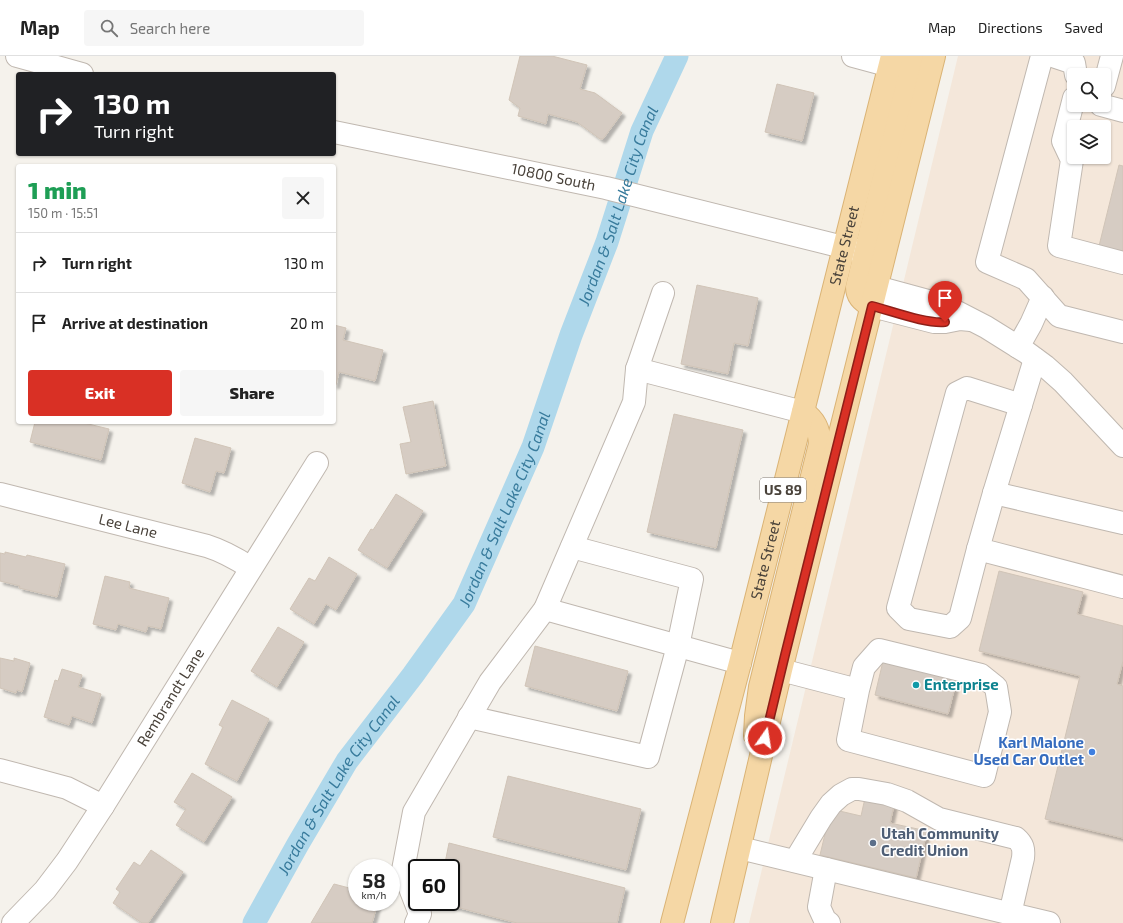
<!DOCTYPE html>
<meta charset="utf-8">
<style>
:root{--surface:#fff;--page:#f6f6f6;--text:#222;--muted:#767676;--line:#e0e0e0;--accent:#d93025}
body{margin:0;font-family:"Exo 2",sans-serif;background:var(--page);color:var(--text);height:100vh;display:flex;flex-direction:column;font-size:15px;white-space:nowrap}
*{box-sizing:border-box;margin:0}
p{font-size:13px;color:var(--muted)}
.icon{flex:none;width:22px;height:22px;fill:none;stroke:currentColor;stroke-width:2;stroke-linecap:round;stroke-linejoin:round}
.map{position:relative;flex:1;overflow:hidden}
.drawer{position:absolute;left:16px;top:108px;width:320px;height:260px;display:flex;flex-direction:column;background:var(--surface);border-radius:4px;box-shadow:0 1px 3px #0004}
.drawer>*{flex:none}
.banner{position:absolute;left:16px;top:16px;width:320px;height:84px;border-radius:4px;box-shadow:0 1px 3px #0004;background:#202124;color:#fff;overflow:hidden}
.tools{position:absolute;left:1067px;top:12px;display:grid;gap:8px}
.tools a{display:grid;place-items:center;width:44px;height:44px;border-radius:4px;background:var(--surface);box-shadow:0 1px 3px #0004;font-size:20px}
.speed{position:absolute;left:348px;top:803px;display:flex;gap:8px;font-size:20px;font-weight:700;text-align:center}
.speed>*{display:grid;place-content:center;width:52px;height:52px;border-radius:50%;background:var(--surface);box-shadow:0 1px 3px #0004;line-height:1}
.speed small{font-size:10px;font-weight:400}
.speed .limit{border:2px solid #111;border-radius:6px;background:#fff;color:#111}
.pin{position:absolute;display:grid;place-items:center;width:34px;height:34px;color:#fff;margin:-41px -17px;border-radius:50% 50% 50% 0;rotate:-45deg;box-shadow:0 0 4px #0007}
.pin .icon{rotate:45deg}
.me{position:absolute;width:44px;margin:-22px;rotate:13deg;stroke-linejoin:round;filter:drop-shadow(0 0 3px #0008)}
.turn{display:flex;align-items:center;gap:14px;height:84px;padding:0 12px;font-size:18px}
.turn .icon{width:52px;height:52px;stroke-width:2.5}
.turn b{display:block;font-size:28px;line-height:34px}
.round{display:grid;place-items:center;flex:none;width:42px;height:42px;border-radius:4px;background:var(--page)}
.overview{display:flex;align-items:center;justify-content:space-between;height:68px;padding:0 12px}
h1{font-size:24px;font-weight:800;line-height:30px;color:#1e9e55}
.cta{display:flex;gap:8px;margin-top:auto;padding:8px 12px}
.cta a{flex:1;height:46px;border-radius:4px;background:var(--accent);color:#fff;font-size:16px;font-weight:800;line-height:46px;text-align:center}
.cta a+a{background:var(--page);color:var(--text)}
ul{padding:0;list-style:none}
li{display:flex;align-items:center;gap:12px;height:60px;padding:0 12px;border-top:1px solid var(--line)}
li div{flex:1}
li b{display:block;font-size:15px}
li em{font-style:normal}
header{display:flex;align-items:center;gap:24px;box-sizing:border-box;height:56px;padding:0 20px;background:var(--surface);border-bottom:1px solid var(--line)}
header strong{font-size:19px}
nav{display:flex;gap:22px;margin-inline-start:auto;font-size:14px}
.search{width:280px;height:36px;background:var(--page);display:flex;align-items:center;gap:10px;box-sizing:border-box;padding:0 14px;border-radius:4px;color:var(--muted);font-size:15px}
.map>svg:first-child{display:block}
</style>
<header>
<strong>Map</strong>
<div class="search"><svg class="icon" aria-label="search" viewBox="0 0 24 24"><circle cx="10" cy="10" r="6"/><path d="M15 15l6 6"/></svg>Search here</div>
<nav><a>Map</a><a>Directions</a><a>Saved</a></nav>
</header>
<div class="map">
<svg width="1123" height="867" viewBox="0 0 1123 867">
<defs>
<filter id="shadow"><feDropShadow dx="3.5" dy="3.5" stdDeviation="1" flood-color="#0004"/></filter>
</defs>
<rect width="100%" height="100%" fill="#f5f2ec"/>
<path fill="#f4e7da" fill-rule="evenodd" d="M958,0H1123V867H749ZM1074,19H1104V49H1074ZM1074,71H1104V101H1074Z"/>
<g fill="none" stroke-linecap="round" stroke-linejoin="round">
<path stroke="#afd8eb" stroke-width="23" id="s1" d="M254,867L298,788L347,705L413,619L464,548L533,391L571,279L607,186L642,75L677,0"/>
</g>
<g fill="#d6ccc3" stroke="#d0c4b7" filter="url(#shadow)">
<path d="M520,0H552L587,9L580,33L595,37L622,57L603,83H600L577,66L548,58L546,68L518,60L520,52L509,44Z"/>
<path d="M777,28L814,37L802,85L765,76Z"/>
<path d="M1119,109L1123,110V197L1099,190Z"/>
<path d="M697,229L758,242L748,290L734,287L728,318L681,308Z"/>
<path d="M334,269L346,272L343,284L383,294L375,325L339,316L336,329H334Z"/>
<path d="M433,345L446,410L406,418L400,388L411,386L403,351Z"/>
<path d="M674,358L743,374L716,492L647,476Z"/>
<path d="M35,366H80L109,373L101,404L30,386Z"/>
<path d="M195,382L231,392L224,417L216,415L210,436L182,427Z"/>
<path d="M396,438L423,455L387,512L358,494L371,473L373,474Z"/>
<path d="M5,496L26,501L27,499L65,508L57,541L19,532L20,530L0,525V497L5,498Z"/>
<path d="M329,501L357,518L336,554L326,548L314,568L290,553L309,522L315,525Z"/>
<path d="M999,515L1083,536L1077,558L1123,570V605L1117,628L1123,630V782L1045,763L1080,620L979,595Z"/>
<path d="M105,520L130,526L129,532L169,542L161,573L148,570L146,576L118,568L116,574L93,568Z"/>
<path d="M278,571L304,586L277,631L251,615Z"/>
<path d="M535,590L628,615L617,655L525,630Z"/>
<path d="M884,601L958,619L948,658L875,639Z"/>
<path d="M0,602L14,605V602L30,607L22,636L17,634L16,637L0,632Z"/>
<path d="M62,613L82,619L78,631L101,638L92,667L72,660L69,669L44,661L55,624L58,625Z"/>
<path d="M232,644L269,663L237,725L205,708L223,671L219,669Z"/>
<path d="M192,717L232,741L204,786L176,769L186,753L174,746Z"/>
<path d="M508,720L641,753L626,814L493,781Z"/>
<path d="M865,742L894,749L890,767L927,775L916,822L820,799L831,753L861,760Z"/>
<path d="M449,787L625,832L617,867H517L437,846H451V812H444Z"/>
<path d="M151,794L183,816L148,867H142L113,847L120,836L116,833L134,806L140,810Z"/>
<path d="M334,828L357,834V846H378L372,867H311Z"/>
</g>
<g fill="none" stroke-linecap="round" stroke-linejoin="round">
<g stroke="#c0b8b0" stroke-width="24">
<g id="minor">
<path d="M17,0L82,18"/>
<path d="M853,0L890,10"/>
<path d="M1042,0L987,206L1026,223L1059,260L1123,276"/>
<path d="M1053,0L1074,7L1076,19"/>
<path d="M1104,30L1112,0"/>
<path d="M1074,42L1063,85L1072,104L1059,190L1123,207"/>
<path d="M1101,49L1123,55"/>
<path id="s2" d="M334,76L606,132L863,196"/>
<path d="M877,231L932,246L955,255L986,271L1026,296L1045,310L1063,326L1123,390"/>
<path d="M663,237L637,313L803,356"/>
<path d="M872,250L934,266H945L960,263L971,264"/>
<path d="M1018,291L1031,268L1043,241"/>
<path d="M1035,303L994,437L1123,467"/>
<path d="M994,437L978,493L1123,531"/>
<path id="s3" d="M0,438L207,490C223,495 237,503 251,512"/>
<path d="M978,493L960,562L950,571L909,563L898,552L957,337L967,332L1021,349"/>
<path d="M545,553L740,607"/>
<path d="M781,614L858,634L848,684L984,720L1000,656L996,631L981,619L879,594L864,611L858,634"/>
<path d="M469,661L648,701L678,590L692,523L572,491"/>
<path d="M0,714L67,732L103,750"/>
<path d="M740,792L1049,867"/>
<path d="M795,805L821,762L831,748L841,739L852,733H859L887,738L907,745L939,763L1016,782C1023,788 1024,793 1023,802L1010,858"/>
<path d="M826,813L819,851L825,864L829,867"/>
<path id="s4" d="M13,867L45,834L67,805L103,750L317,407"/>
<path d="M416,867L420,858L403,814L414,756L490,626L545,553L634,346L637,313"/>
</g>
</g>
<g stroke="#dab375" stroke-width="24">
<g id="major">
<path d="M872,250C863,246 857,241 857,231L913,0"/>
<path d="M755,680L756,660L760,631L820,388C819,373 815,364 803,356"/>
<path id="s5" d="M672,867L740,607L892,0"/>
<path d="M722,867L781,614L934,0"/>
</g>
</g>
<use href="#minor" stroke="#fff" stroke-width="22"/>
<use href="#major" stroke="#f5d7a5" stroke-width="22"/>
</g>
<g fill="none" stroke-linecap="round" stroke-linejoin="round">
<g stroke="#8d1f18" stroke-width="10">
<path id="route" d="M765,682L785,599L872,250C892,255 926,268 945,266"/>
</g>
<use href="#route" stroke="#d93025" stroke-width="7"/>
</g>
<circle fill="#0f9aa8" stroke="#fff" stroke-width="1.5" cx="916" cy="629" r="4"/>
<circle fill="#3f7fe0" stroke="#fff" stroke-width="1.5" cx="1092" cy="696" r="4"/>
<circle fill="#5c6f8a" stroke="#fff" stroke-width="1.5" cx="873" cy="787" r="4"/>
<g text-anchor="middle" stroke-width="3" stroke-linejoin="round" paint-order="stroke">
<rect fill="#fff" stroke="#807b75" stroke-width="1" x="760" y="422" width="46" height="24" rx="3"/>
<g font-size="14" font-weight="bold" fill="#49423a">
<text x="783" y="439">US 89</text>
</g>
<g font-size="15" fill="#49423a" stroke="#fff">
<text dy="5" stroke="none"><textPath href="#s2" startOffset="224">10800 South</textPath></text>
<text dy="5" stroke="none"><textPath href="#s5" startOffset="699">State Street</textPath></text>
<text dy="5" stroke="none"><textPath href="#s3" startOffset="132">Lee Lane</textPath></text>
<text dy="5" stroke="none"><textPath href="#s5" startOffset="375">State Street</textPath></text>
<text dy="5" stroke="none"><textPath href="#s4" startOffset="276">Rembrandt Lane</textPath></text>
</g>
<g font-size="15" font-weight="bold" fill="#0d838f" stroke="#fff" text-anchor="start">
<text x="924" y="634">Enterprise</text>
</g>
<g font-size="15" font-weight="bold" fill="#366cbe" stroke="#fff" text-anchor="end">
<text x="1084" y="692">Karl Malone<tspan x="1084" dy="17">Used Car Outlet</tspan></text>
</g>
<g font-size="15" font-weight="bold" fill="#4e5e75" stroke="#fff" text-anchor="start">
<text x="881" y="783">Utah Community<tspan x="881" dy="17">Credit Union</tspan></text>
</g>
<g font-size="16" font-style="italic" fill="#387b9c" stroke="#fff">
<text dy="6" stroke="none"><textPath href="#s1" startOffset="810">Jordan &amp; Salt Lake City Canal</textPath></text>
<text dy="6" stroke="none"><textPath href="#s1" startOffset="486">Jordan &amp; Salt Lake City Canal</textPath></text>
<text dy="6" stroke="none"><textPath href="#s1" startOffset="162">Jordan &amp; Salt Lake City Canal</textPath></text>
</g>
</g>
</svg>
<div class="tools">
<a><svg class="icon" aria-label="search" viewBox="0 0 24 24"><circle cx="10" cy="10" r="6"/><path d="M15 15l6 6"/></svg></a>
<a><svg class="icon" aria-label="layers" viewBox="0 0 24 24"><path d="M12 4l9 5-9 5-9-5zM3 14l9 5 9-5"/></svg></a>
</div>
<div class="speed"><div>58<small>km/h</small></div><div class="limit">60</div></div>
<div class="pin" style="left:945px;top:266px;background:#d93025"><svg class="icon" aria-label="arrive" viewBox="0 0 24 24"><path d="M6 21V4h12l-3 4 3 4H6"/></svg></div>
<svg class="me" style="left:765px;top:682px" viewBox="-20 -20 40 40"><circle r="17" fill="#d93025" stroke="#fff" stroke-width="3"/><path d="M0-11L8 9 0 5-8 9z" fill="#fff"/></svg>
<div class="banner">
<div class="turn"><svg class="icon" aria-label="right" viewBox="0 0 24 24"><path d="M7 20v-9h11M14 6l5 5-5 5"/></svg><div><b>130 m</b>Turn right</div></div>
</div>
<section class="drawer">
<div class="overview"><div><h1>1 min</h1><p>150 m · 15:51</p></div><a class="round"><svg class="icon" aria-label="close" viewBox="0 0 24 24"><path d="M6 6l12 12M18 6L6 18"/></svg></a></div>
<ul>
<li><svg class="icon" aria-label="right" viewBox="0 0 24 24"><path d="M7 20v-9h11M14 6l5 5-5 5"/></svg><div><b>Turn right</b></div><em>130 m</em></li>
<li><svg class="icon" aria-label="arrive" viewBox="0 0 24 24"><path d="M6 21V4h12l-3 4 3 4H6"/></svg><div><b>Arrive at destination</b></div><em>20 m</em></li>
</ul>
<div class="cta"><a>Exit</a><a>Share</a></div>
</section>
</div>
